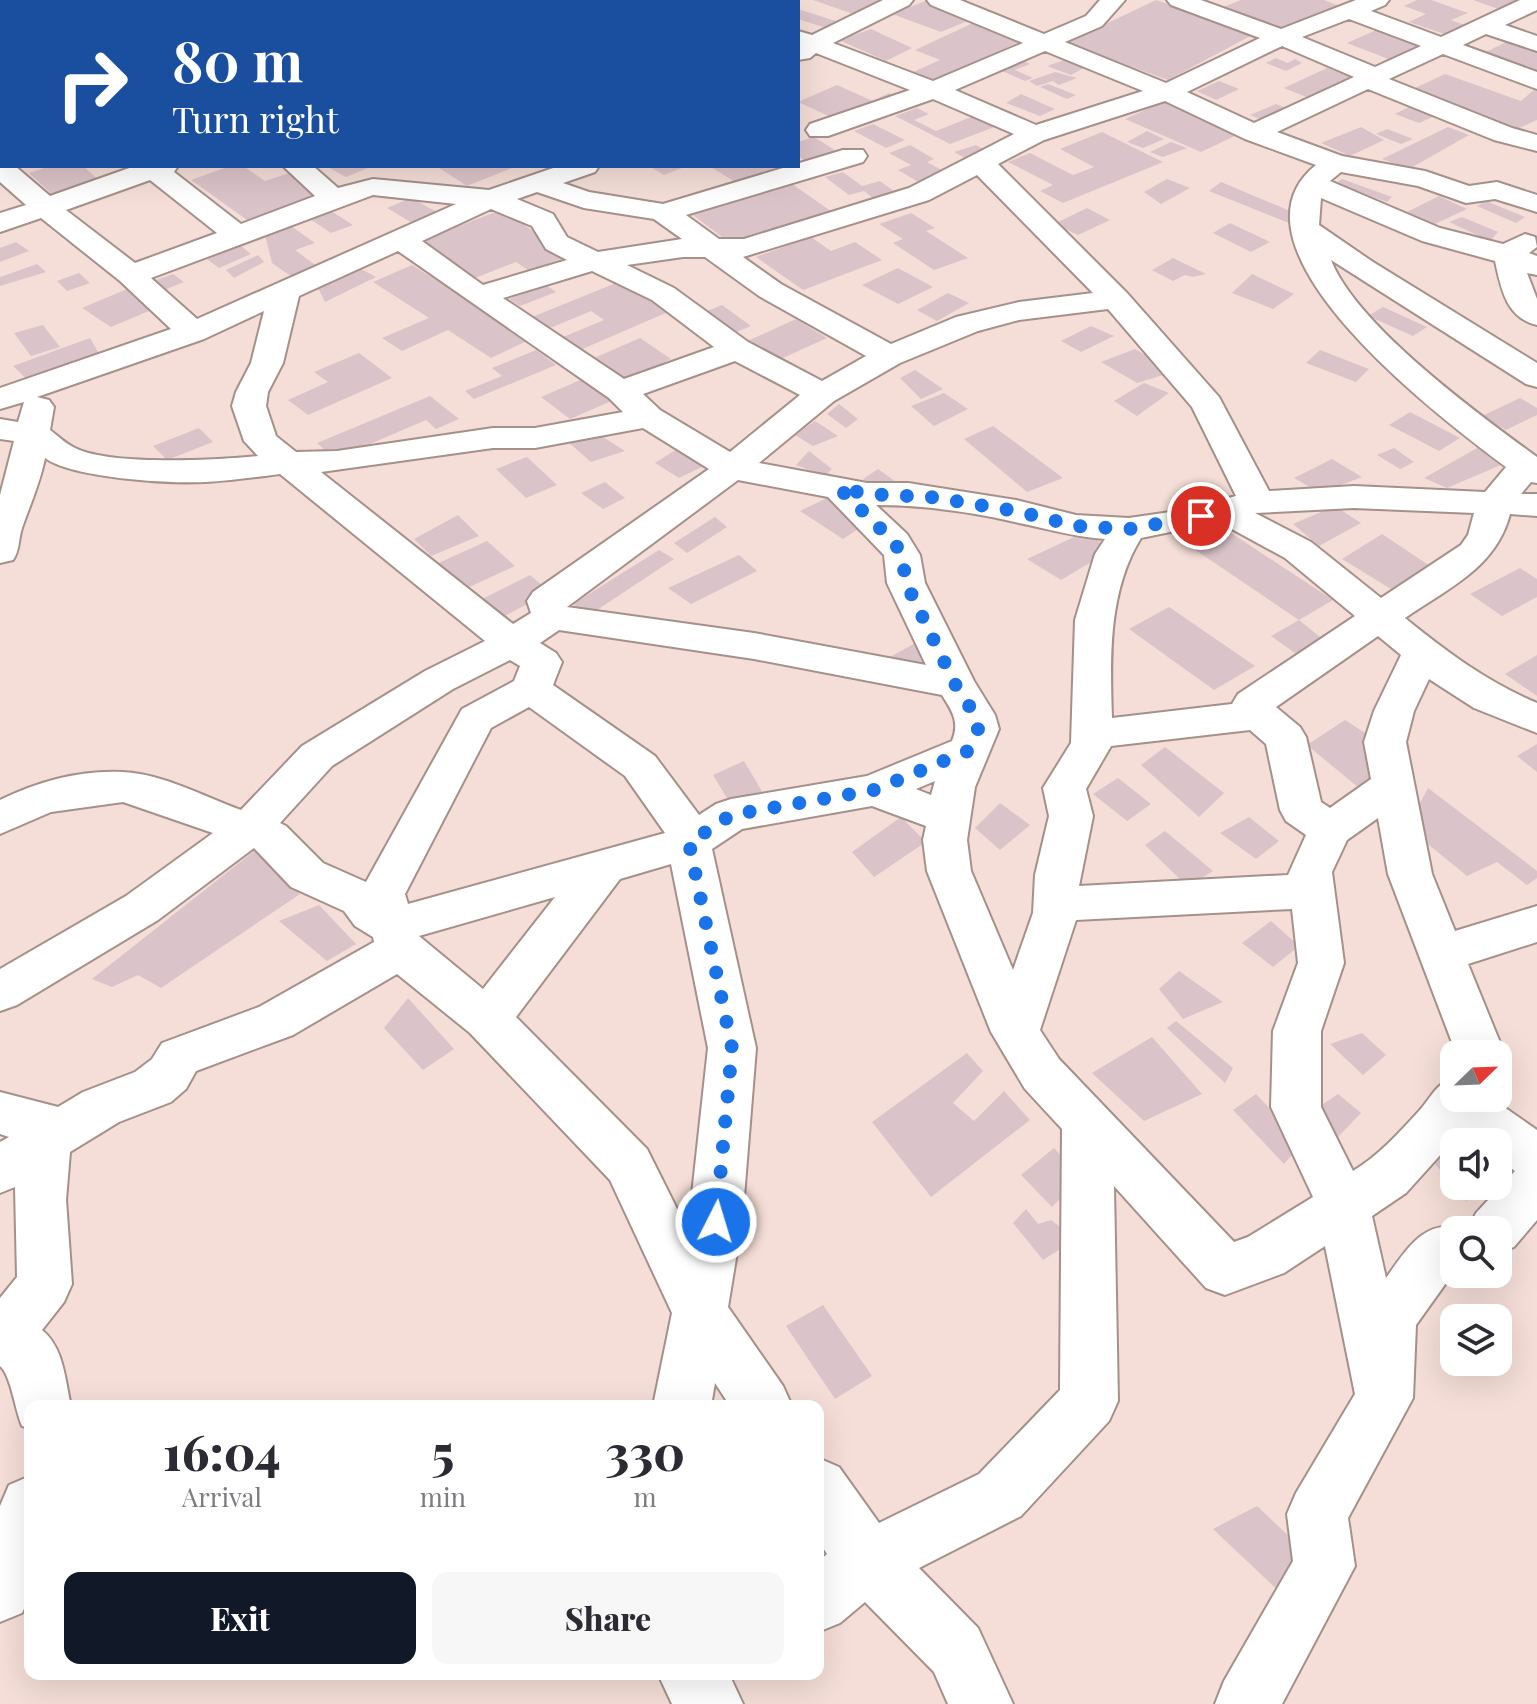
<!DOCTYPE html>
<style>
:root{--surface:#fff;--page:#f7f7f7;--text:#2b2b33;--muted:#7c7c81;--accent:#111827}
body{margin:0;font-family:"Playfair Display",serif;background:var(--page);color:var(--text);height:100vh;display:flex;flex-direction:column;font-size:30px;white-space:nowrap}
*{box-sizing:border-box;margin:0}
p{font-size:26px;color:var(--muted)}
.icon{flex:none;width:44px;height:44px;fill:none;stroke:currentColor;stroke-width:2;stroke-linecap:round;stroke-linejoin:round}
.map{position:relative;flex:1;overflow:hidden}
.panel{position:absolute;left:24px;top:1400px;width:800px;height:280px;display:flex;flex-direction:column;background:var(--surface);border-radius:16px;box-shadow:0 8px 32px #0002}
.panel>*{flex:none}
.hud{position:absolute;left:0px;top:0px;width:800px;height:168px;box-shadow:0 8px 32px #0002;background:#1a4fa0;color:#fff;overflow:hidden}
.needle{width:52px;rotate:67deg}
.controls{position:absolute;left:1440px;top:1040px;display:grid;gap:16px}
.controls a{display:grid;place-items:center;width:72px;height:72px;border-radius:16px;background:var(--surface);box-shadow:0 8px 32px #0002;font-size:40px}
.pin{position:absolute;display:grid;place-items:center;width:68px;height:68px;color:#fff;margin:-34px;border:4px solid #fff;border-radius:50%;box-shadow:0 2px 8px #0007}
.me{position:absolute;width:88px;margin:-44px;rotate:5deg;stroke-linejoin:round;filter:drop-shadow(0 0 6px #0008)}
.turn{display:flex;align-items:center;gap:28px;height:168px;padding:0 40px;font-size:36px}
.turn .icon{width:104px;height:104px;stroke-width:2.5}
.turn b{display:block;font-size:56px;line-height:68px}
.eta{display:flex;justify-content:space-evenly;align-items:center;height:136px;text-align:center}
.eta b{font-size:48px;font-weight:800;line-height:56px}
.action{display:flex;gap:16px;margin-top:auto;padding:16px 40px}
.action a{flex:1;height:92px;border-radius:16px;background:var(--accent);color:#fff;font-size:32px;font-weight:800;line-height:92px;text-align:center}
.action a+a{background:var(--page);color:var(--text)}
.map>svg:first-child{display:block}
</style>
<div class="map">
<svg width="1537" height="1704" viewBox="0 0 1537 1704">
<rect width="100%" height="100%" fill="#f4ded7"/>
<g fill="#dbc4c9">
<path d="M813,0H885L856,15Z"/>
<path d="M928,0L977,17L941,32L892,14Z"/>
<path d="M1156,0L1256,33L1168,80L1066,43Z"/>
<path d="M1241,0H1324L1344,8L1335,12L1328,9L1310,16L1320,20L1283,36L1216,10Z"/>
<path d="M1417,0H1431L1468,13L1451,20L1470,27L1450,36L1409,22L1426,14L1404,6Z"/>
<path d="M1473,0H1518L1523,1L1504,11Z"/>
<path d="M798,9L839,22L826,28L798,19Z"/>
<path d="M973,23L1022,40L933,84L913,72L940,60L915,50Z"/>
<path d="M1383,27L1432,45L1396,62L1347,43Z"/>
<path d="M871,29L912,48L886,61L839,40Z"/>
<path d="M1512,39L1537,48V71L1482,54Z"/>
<path d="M1276,58L1288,63L1295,59L1302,63L1286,71L1266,63Z"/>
<path d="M1020,59L1030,64L1015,70L1033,78L1025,81L1000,70Z"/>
<path d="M1067,59L1085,67L1071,75L1047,66Z"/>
<path d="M1327,68L1360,81L1316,101L1284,88Z"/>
<path d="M1055,72L1077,78L1059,85L1053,81L1037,86L1029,81Z"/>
<path d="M1445,74L1521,101L1537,87V120L1515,130L1415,88Z"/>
<path d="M1219,81L1239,89L1216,100L1197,91Z"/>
<path d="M1048,84L1076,95L1067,99L1040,87Z"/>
<path d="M837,85L873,101L889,93L898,97L842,122L798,102Z"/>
<path d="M1021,94L1055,109L1040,116L1006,103Z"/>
<path d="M1165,101L1241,133L1201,152L1125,119Z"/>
<path d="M1276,104L1294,111L1269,123L1250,115Z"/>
<path d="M1415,104L1439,114L1419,123L1395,114Z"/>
<path d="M917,108L929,114L914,120L936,131L976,115L997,126L950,144L895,116Z"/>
<path d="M873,124L905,140L886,148L854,131Z"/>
<path d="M1361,127L1384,140L1350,156L1321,143Z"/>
<path d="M1448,127L1469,135L1409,169L1382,159Z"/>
<path d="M1387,129L1413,139L1401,144L1376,134Z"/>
<path d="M1147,131L1164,139L1143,148L1127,142Z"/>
<path d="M1102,132L1163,162L1063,203L1040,191L1053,185L1008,162L1030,153L1073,175L1094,167L1060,149Z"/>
<path d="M814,137L844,156L813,166L798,156V142Z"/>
<path d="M1171,142L1187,148L1163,157L1150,152Z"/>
<path d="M910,145L934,159L927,162L947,173L920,183L898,170L911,165L889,153Z"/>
<path d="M976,145L988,152L972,162L954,152Z"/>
<path d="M51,166H83L101,182L54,196L29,173Z"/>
<path d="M230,166H243L265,181L292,172L322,192L247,220L191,180Z"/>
<path d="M326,166H373L346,177Z"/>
<path d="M436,166H517L467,186Z"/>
<path d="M649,166H687L664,175Z"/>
<path d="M709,166H772L776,168L737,183Z"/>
<path d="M843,172L862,186L880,181L895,192L873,198L864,191L849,195L825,177Z"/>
<path d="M1167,179L1190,188L1161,204L1144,192Z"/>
<path d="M1342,179L1392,197L1387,202L1336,183Z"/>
<path d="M1221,182L1302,216L1294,225L1209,191Z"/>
<path d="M792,184L835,214L734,246L693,215Z"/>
<path d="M1439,196L1467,209L1435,224L1407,212Z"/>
<path d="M411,198L439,213L414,224L387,208Z"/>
<path d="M1486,201L1525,217L1516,223L1477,206Z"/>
<path d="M1087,208L1110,220L1078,235L1054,224Z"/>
<path d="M328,209L353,225L331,233L307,217Z"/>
<path d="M501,210L570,255L529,271L516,262L475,278L421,240Z"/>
<path d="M911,213L935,228L926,231L968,258L934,270L893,243L903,239L879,224Z"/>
<path d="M1462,217L1498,232L1490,241L1449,222Z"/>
<path d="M1230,223L1270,242L1251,252L1213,233Z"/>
<path d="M291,226L315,243L295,250L318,267L292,277L272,263L265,235Z"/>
<path d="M811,237L831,251L855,242L882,260L803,290L756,257Z"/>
<path d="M16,242L29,251L0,262V248Z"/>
<path d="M241,246L251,254L219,268L207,259Z"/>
<path d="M258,255L264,262L234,278L226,270Z"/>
<path d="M1173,258L1206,274L1193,277L1185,275L1173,281L1152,270Z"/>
<path d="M37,264L46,272L0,286V277Z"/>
<path d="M412,265L531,339L491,358L448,330L402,351L382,338L429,318L373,282Z"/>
<path d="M359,268L376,277L325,302L318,288Z"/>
<path d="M898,268L933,287L898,304L862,285Z"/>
<path d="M79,273L90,283L67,291L57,281Z"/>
<path d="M173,274L184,282L164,290L153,281Z"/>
<path d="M1252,274L1294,294L1273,309L1232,293Z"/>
<path d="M621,281L668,312L580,350L563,337L604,320L591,311L548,329L532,317Z"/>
<path d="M545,284L556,292L520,306L509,299Z"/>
<path d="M127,289L156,308L111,327L82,308Z"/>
<path d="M948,293L969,303L937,321L917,310Z"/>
<path d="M722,305L751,326L729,335L700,314Z"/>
<path d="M1383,307L1427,327L1413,336L1368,316Z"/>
<path d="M796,319L827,338L774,362L743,343Z"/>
<path d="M43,325L60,347L31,356L14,333Z"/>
<path d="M1091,326L1114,336L1081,352L1061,341Z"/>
<path d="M90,338L101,357L32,384L13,366Z"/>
<path d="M640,338L671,359L624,382L594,358Z"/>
<path d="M1135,349L1173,372L1137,383L1101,362Z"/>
<path d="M536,350L556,365L474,399L465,391L502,376L492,368Z"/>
<path d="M1320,350L1369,369L1356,382L1306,363Z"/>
<path d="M359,353L392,378L308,415L288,400L328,382L314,372Z"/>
<path d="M915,370L943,389L921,399L900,378Z"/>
<path d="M585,378L614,400L570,419L541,397Z"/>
<path d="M1144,383L1169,393L1137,416L1114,401Z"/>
<path d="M944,393L968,409L934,426L911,406Z"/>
<path d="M430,396L459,419L436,429L426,420L335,459L317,443Z"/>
<path d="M1520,398L1537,408V415L1506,430L1482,416Z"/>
<path d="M839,404L858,419L846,428L827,414Z"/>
<path d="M1410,412L1460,438L1439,451L1389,425Z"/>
<path d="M815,421L838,436L813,446L795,435Z"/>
<path d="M993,426L1063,478L1027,492L964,439Z"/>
<path d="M199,428L213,442L167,460L153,446Z"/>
<path d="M594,431L625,451L591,462L568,442Z"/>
<path d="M1486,443L1510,461L1447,488L1424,478Z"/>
<path d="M1394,448L1414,462L1400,469L1377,455Z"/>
<path d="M677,449L706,465L679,478L655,463Z"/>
<path d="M809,451L832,469L825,476L796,465Z"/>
<path d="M527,457L557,485L526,498L496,469Z"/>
<path d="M1332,459L1362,477L1320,493L1294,478Z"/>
<path d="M878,469L902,486L881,490L863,479Z"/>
<path d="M605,482L625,498L603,509L581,493Z"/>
<path d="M831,496L866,524L843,539L800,511Z"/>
<path d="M1335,506L1361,523L1319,546L1293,524Z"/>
<path d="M458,515L479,536L431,556L414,539Z"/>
<path d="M715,517L727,527L687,553L674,543Z"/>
<path d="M1225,529L1333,600L1299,620L1191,547Z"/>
<path d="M1087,531L1110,551L1061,580L1027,559Z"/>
<path d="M1382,534L1433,568L1391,589L1342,559Z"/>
<path d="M487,541L515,566L461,591L434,565Z"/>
<path d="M659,550L674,559L588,616L573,604Z"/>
<path d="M739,555L757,571L691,604L668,588Z"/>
<path d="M1520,568L1537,579V597L1502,616L1470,594Z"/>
<path d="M530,575L550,592L497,620L476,602Z"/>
<path d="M1169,607L1255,666L1214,690L1129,629Z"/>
<path d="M1299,620L1325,641L1295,653L1271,636Z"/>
<path d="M921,640L937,660L904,675L890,657Z"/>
<path d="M1537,655V696L1505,674Z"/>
<path d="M1345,720L1376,740L1381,768L1359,788L1307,745Z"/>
<path d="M1537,744V772L1517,756Z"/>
<path d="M1165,747L1224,793L1199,817L1141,765Z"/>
<path d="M744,761L763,793L730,803L713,775Z"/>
<path d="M1118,778L1151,804L1127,821L1093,794Z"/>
<path d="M1428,788L1537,871V878L1527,885L1497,862L1467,876L1407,827Z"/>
<path d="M1000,803L1030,825L1000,850L975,828Z"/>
<path d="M901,817L926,842L874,877L852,852Z"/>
<path d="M1249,817L1279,841L1256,859L1220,833Z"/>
<path d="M1165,831L1213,871L1188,887L1145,845Z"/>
<path d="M258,848L300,894L161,988L138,975L112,987L92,979Z"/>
<path d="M319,905L356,944L327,961L279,921Z"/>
<path d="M1271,921L1299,946L1273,967L1242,943Z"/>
<path d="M1179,971L1223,1002L1183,1019L1159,989Z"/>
<path d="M408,998L454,1049L423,1070L384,1028Z"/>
<path d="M1176,1021L1233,1068L1225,1083L1167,1028Z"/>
<path d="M1362,1033L1386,1055L1363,1075L1330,1044Z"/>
<path d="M1152,1037L1202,1094L1144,1121L1092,1073Z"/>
<path d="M967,1053L983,1071L953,1103L974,1121L1004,1091L1030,1120L931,1197L872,1122Z"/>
<path d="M1256,1094L1302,1143L1284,1164L1233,1110Z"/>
<path d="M1338,1094L1361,1113L1336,1139L1310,1113Z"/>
<path d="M1468,1124L1487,1142H1454V1186H1487L1466,1201L1430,1158Z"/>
<path d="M1054,1148L1081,1178L1052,1207L1021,1175Z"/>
<path d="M1026,1209L1038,1224L1051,1220L1076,1239L1043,1260L1013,1223Z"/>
<path d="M823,1305L872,1376L835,1399L786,1326Z"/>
<path d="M1257,1506L1313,1559L1283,1595L1213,1529Z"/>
</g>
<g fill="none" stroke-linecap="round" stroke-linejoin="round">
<g stroke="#a5908a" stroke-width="4">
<g id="minor">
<path d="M5,0H29L30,2H6Z"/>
<path d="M132,0H156L157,2H133Z"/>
<path d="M222,0H248L220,2Z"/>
<path d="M279,0H303L305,2H281Z"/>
<path d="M449,0H477L447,2Z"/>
<path d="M535,0H563L565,2H537Z"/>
<path d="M644,0H673L675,2H646Z"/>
<path d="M702,0H728L700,2Z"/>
<path d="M883,0H913L909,5L833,43L933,81L1023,43L931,5L927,0H960L1044,34L1086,16L1100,0H1125L1102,26L1065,42L1166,83L1260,38L1171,5L1167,0H1201L1281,29L1356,0H1389L1385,5L1371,11L1441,37L1520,0H1537V10L1505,25L1537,36V51L1486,34L1463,45L1537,72V89L1443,54L1389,79L1512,128L1537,135V151L1494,140L1368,89L1277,132L1342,156L1425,171L1469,186L1497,182L1537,195V212L1495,199L1466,203L1418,186L1341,172L1330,181L1440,228L1503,244L1525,234L1535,237L1537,247L1529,253L1537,256V275L1527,273L1537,299V325C1506,318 1501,288 1495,261L1422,241L1321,198L1319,225L1373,262L1537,363V387L1526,384L1331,260C1356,325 1479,415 1537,457V483L1531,482L1521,494H1537V516L1510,514C1496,568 1448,588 1405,618C1447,652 1487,682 1537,703V733L1474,708L1429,679L1414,711L1406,742L1432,874L1455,931L1537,906V942L1468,964L1501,1045L1498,1057V1054H1454V1061L1451,1054L1453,1045L1388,874L1378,818L1347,840L1332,872L1344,963L1321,1031V1107L1353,1171C1378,1156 1399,1133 1419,1111C1432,1097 1435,1084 1454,1078V1098H1491L1537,1130V1220L1514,1247L1498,1253V1230H1468L1476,1213L1515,1171L1498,1159V1142H1475L1461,1132L1406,1193L1372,1216L1386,1278C1405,1252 1425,1216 1463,1230H1454V1274H1458L1451,1276L1416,1325L1413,1398L1348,1518L1355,1566L1282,1704H1215L1224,1681L1293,1561L1287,1514L1296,1493L1355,1394L1325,1246L1284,1273L1225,1295L1206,1288L1114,1186L1118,1401L1109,1421L1021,1516L919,1568L978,1628L1013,1704H948L934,1672L865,1602L840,1623L818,1632V1562L827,1554L818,1540V1458L839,1467L879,1523L979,1474L1060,1390L1062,1129L1025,1089L991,1032L927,871L923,840L926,826L872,806L742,829L712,849L756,1048L742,1222L728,1307L783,1386L792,1406H730L715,1383L711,1406H653L672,1313L610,1180L470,1033L397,974L293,1035L196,1071L186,1089L171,1102L119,1122L70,1152L66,1200L72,1284L64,1302L42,1330C64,1348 65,1380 71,1406H30V1429L22,1426C15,1410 11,1375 0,1366V1298L17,1277L15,1187L0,1193V1142L9,1137L0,1134V1092L58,1107L83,1092L135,1072L152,1059L162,1043L259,1007L374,942L373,937L355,926L344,911L291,887L254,848L158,920L17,1005L0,1011V969L126,896L213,833L123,802L51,812L0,834V800C37,782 80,770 122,772C161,773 205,797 241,810L302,746L425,671L485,641L280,474C256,477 230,481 205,482C170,484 72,478 45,458C40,483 30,505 22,528C18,540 20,550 13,560L0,563V495L14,441L0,439V419L18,422L24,402L0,409V388L171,329L120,281L41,218L0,232V213L26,205L0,182V159L2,166H15L50,196L135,166H178L174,172L241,224L315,196L283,166H313L338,188L373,179L489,190L559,166H599L595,172L563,183L589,192L663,204L843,150H863L867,156L863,162L686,215L719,239H744L909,188L1014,134L933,99L828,136H810L806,130L810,124L910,90L816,53L810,58L798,60V31L812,35ZM1349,19L1421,46L1375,67L1302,37ZM1282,46L1354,77L1254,123L1187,92ZM1045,51L1143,91L1036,125L955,90ZM1165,101L1245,139L1316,165C1213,247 1444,421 1506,467L1485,492L1354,486L1269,491L1219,397L1127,293L998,164L1044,140ZM977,175L1093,293L1019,302L956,317L891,344L781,284L743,257L929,200ZM150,180L217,233L135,263L66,210ZM537,192L584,208L654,219L682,239L598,252L567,237L553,214L517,199ZM373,195L456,204L197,319L151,278ZM491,209L532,226L546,249L567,260L483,285L422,241ZM398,251L609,398L623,412L535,428H493L337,451L296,452L276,436L266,406L268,392L283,363L299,296ZM683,257H705L759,296L866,356L822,381L748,342L674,288L627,265ZM592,271L652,300L714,347L624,379L503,298ZM1108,309L1192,407L1236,496L1177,511L1129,518L1076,515L1016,500L908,483H867L759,463L834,401L900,363L978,331L1019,320ZM264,311L251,363L236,392L232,406L244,441L258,456C217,460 111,466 75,448C66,444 58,436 50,430L54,407L49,400L37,397L204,339ZM735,361L800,395L730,452L660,410L643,394ZM643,428L709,469L533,592L527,601L531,613L513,624L321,472L493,448H535ZM738,480L828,497L884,555L887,583L926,665L754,633L567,607ZM876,505C923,505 973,512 1019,523C1048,529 1075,537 1105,539L1095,554L1075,620L1071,743L1043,788L1049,816L1035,875L1033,913L1013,970L971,871L967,840L975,787L999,729L995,715L974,681L925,583L920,555L907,534ZM1354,508L1474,513L1468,535L1461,545L1381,598L1311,542L1255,513ZM1219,522L1285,558L1355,616L1238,694L1232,704L1112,718C1110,658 1108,591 1141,538ZM559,630L754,659L942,695C952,711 960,722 952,741L867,776L731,799L716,804L699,815L655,756L553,685L562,662L556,653L540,643ZM1378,636L1401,655L1374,711L1364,742L1371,779L1330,808L1321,802L1306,737L1300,727L1276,707ZM510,660L520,666L514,681L462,709L366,882L323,863L286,826L280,823L332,766L453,689ZM529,707L625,776L665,833L408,904L405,894L491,728ZM1250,730L1266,744L1280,810L1286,821L1306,835L1288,875L1079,886L1093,816L1086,789L1111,746ZM935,781L931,795L916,789ZM671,864L708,1048L688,1231L647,1149L516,1017L620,879ZM555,897L483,989L419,936ZM1292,909L1298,963L1273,1031L1271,1107L1313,1197L1248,1237L1234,1242L1059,1059L1040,1030L1076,920Z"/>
<rect x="0" y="49" width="2" height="15"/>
<path d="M30,1476V1596L22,1613L0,1622V1506L9,1485Z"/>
<path d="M658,1674H729L743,1704H672Z"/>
</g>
</g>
<use href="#minor" fill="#fff" fill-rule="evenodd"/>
</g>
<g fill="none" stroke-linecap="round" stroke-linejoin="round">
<path stroke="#1a73e8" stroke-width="14" stroke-dasharray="0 25.2" d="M716,1222L732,1048L689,843L731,815L874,790L968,751L978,729L975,715L955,684L906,583L902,555L894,542L839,488L867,494L930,497L1016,511L1076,526L1129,529L1201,516"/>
</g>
</svg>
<div class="controls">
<a><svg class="needle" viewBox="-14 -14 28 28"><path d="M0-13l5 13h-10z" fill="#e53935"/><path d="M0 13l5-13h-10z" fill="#7c7c81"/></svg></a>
<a><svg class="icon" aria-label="sound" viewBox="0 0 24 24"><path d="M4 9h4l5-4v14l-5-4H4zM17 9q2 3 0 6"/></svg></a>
<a><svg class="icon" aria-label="search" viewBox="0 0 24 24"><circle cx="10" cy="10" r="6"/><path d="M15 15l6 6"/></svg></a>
<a><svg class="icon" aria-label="layers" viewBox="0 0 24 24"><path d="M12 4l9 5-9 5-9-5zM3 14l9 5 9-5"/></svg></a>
</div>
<div class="pin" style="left:1201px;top:516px;background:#d93025"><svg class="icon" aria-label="arrive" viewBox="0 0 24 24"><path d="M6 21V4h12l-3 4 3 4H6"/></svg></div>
<svg class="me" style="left:716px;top:1222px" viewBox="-20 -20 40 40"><circle r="17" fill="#1a73e8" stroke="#fff" stroke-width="3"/><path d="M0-11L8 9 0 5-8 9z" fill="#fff"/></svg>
<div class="hud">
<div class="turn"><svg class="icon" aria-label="right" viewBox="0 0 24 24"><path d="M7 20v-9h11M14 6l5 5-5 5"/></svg><div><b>80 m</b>Turn right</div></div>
</div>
<section class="panel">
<div class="eta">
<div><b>16:04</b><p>Arrival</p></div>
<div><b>5</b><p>min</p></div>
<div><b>330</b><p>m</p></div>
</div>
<div class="action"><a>Exit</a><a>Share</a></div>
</section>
</div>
